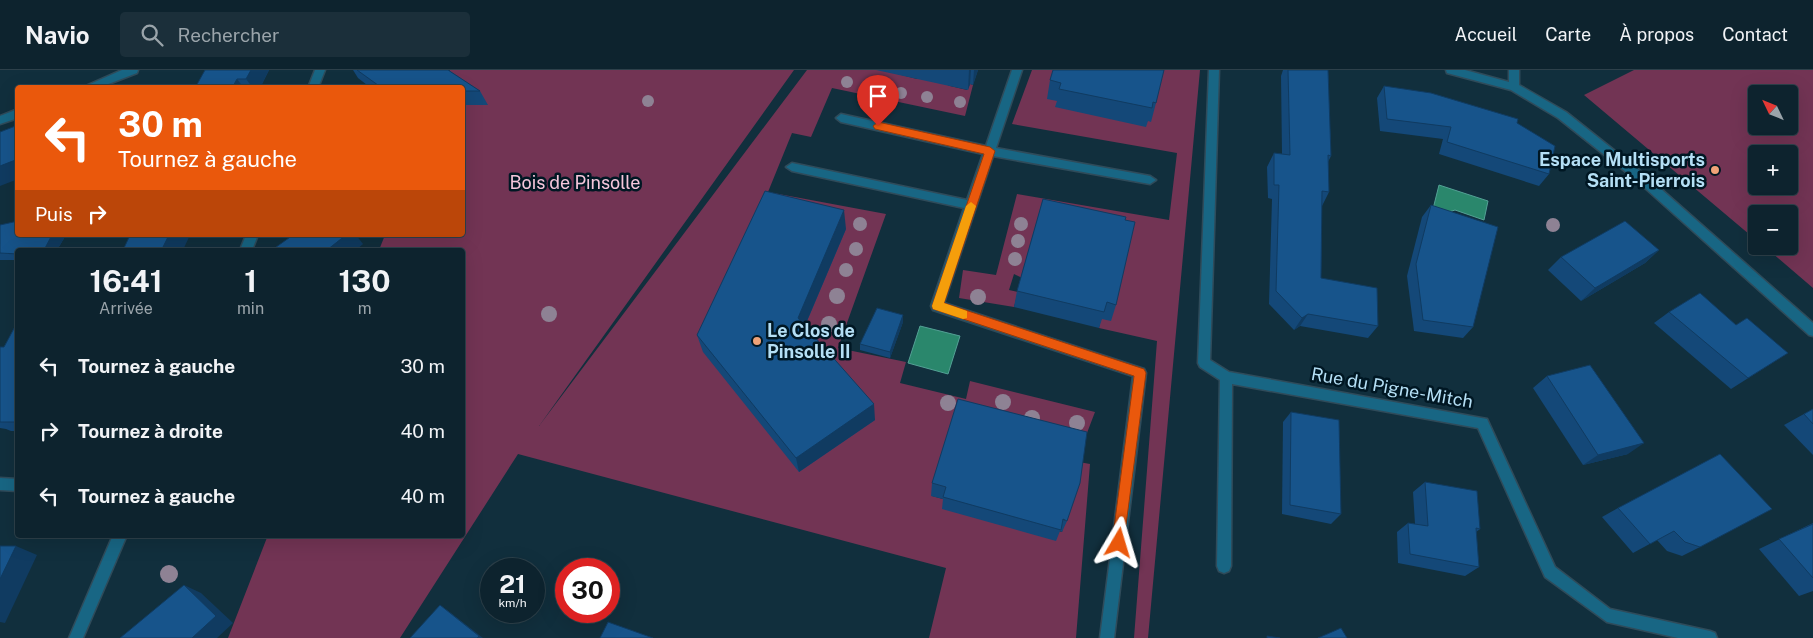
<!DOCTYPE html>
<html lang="fr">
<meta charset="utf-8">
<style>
:root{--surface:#0d232e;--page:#1b2f3a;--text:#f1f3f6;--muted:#9aa4aa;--line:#2d404a}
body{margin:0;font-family:"Public Sans",sans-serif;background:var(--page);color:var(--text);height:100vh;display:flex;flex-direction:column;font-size:19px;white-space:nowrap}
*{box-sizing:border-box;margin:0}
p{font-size:16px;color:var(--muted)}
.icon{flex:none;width:28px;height:28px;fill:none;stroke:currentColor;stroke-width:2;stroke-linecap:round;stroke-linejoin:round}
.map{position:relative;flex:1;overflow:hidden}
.side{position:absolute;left:15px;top:178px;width:450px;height:290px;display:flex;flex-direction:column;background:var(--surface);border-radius:5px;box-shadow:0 5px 20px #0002,0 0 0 1px var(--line)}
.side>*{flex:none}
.guide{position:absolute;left:15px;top:15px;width:450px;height:152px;border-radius:5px;box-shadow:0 5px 20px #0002,0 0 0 1px var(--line);background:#ea580c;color:#fff;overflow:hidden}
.needle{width:32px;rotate:313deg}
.buttons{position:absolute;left:1748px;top:15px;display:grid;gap:10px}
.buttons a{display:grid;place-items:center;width:50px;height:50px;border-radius:5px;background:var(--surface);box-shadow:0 5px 20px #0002,0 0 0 1px var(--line);font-size:25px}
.speed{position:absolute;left:480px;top:488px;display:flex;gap:10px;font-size:25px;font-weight:700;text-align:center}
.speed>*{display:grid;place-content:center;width:65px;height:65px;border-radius:50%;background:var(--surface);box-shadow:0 5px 20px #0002,0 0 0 1px var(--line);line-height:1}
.speed small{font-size:12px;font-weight:400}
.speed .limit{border:8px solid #d22;background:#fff;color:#111}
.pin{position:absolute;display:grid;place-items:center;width:42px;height:42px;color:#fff;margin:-51px -21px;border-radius:50% 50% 50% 0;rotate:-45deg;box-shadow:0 0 5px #0007}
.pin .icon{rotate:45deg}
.me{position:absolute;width:55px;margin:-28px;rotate:7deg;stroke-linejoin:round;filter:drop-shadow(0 0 4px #0008)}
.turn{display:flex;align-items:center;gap:18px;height:105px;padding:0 20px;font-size:22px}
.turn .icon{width:65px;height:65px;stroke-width:2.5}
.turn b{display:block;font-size:35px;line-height:42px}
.then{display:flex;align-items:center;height:48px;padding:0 20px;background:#0003;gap:10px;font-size:19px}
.eta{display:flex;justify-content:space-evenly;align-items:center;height:85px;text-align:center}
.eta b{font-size:30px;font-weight:700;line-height:35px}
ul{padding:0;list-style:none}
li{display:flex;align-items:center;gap:15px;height:65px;padding:0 20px}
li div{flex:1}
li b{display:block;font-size:19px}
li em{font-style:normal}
header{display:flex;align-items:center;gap:30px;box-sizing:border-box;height:70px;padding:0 25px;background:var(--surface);border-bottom:1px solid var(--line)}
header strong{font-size:24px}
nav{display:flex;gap:28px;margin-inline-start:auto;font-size:18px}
.search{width:350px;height:45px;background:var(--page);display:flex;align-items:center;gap:12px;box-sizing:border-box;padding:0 18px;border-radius:5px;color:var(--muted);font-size:19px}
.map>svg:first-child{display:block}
</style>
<header>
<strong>Navio</strong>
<div class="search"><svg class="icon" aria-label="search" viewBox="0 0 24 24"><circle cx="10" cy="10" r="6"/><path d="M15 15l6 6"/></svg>Rechercher</div>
<nav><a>Accueil</a><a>Carte</a><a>À propos</a><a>Contact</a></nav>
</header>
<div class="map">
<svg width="1813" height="568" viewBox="0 0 1813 568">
<rect width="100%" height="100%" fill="#112f3d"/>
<g fill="#723454" fill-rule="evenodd">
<path d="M450,0H794L539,356L807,0H882L917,9L919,3L950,16L967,20L970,14L973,15L965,46L832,18L811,67L792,63L768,122L886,144L838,278L906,292L900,313L966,329L970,311L1095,342L1082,376L932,426L1062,462L1079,392L1090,394L1076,568H929L946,498L518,384L400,568H228L268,465H462V180H379L385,165H462V18L443,17Z"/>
<path d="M1032,0H1200L1148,568H1134L1157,271L1099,258L1101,248L1111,250L1014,204L1009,220L1018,222L1014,237L959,228L963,200L996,205L1017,124L1169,150L1177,83L1012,54Z"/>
<path d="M1634,0H1813V218L1764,176H1789V144H1756V170L1584,25ZM1756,24H1789V56H1756ZM1756,84H1789V116H1756Z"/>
</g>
<g fill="#2a876c" stroke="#53a195">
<path d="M1439,115L1488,131L1484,150L1455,140L1446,143L1433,139Z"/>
<path d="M920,256L960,266L948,304L908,293Z"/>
</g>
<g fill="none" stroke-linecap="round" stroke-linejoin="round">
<g stroke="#2f4b5a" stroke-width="3">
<g id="minor">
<path d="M122,0H138L137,3L98,18H81Z"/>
<path d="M1012,0H1022L996,78L1150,106L1156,110L1150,114L993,86L944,233L1144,299L1146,303L1114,568H1100L1133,306L933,240L931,236L964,138L792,101L786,97L792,93L967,130L983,84L841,52L836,48L841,44L986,76Z"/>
<path d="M1209,0H1219L1210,290L1229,302L1487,349L1555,497L1610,539L1710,561L1715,563L1717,568H1678L1607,552L1545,507L1478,358L1232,314L1231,496L1229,501L1224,503L1219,501L1217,496L1220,310L1200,297L1198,293Z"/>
<path d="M1446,0H1465L1509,12V0H1519V15L1566,42L1644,104L1813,253V266L1809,265L1636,110L1558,48L1511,20L1447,3Z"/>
<path d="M18,39V48L0,54V46Z"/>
<path d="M0,408L18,409V421L0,420Z"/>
</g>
</g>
<g stroke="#2f4b5a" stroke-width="3">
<g id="tertiary">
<path d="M315,0H325L318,18H308Z"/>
<path d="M246,165H258L252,180H240Z"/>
<path d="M113,465H127L83,568H69Z"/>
</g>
</g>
<use href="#minor" fill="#186684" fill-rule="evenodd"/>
<use href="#tertiary" fill="#186684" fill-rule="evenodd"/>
</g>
<g fill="#8e8294">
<circle cx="847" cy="12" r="6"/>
<circle cx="874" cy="16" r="6"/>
<circle cx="901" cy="23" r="6"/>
<circle cx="927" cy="27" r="6"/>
<circle cx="648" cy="31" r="6"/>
<circle cx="960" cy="32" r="6"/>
<circle cx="860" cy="154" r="7"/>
<circle cx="1021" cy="154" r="7"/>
<circle cx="1553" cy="155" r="7"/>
<circle cx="1018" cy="171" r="7"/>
<circle cx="856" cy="179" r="7"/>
<circle cx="1015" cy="189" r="7"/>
<circle cx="846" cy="200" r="7"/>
<circle cx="837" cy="226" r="8"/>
<circle cx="978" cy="227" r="8"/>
<circle cx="549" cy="244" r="8"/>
<circle cx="829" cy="254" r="8"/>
<circle cx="1003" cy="332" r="8"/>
<circle cx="948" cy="333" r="8"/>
<circle cx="1032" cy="348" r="8"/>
<circle cx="1077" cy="353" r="8"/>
<circle cx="169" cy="504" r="9"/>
</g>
<g fill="#144878">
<path d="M269,0L260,18H195Z"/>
<path d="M353,0H448L480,21L488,35H462V18H371L358,8Z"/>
<path d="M876,0H978L973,15L970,14L968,20Z"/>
<path d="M1283,0H1328L1331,86L1328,92L1329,122L1322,136L1321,208L1378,256L1368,268L1300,256L1294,260L1269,234L1272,129L1268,128L1267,97L1274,83L1282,84L1281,6Z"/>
<path d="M1050,10L1156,33L1151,52L1148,51L1146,57L1055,37L1057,31L1047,29Z"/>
<path d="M1384,16L1517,53L1549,104L1539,116L1439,84L1443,69L1380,61L1377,28Z"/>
<path d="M1043,129L1116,235L1111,251L1102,249L1099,258L1014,237L1017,221Z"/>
<path d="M1431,135L1473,257L1463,268L1414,261L1407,206L1422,147Z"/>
<path d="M0,155L66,165L57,180H18V190H0Z"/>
<path d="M846,159L805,256L875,350L799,402L703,282L697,265Z"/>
<path d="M1659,180L1645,193L1581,231L1548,200L1561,187Z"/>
<path d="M1669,242L1736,255L1788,283L1731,319L1654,253Z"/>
<path d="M18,251V361H11L6,359L0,358V277H4Z"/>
<path d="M903,252L890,288L860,280V274Z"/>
<path d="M1547,306L1628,384L1583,395L1533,318Z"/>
<path d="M1813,339V385L1784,355Z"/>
<path d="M1291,342L1341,444L1331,454L1282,444L1283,352Z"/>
<path d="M1720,384L1700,477L1682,486L1667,481L1657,470L1633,483L1602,447L1618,438Z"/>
<path d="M1425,412L1480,459L1476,462L1479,497L1465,506L1398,493L1397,462L1408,453L1415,454L1413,422Z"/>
<path d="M932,413L1067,451L1062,462L1060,461L1056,471L942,439L943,429L931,426Z"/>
<path d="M1813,453V521L1799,526L1759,479Z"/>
</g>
<g fill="#103b61">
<path d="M251,0H269L260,18H253L246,9Z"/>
<path d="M969,0H971L970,14L968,20Z"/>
<path d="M974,0H978L973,15Z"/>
<path d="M237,9L244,18H232Z"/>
<path d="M18,89V109L0,116V96Z"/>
<path d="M844,140L846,159L801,265L798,248Z"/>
<path d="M52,165H66L57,180H44Z"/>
<path d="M169,165H190L183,180H162V179Z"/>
<path d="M346,165H356L363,174L356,180H327Z"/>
<path d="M1659,180L1645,193L1581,231L1595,218Z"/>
<path d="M1308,244L1300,256L1294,260L1302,248Z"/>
<path d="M903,245V252L890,288V282Z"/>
<path d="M874,334L875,350L799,402L796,388Z"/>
<path d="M1644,373L1628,384L1583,395L1598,385Z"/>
<path d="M16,476L37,485L5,553L0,552V509Z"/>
<path d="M184,515L201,523L233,553L217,568H192Z"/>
<path d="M440,535L451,543L483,568H477Z"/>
</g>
<g fill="#17548b" stroke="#103b61">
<path d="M205,0H251L246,9H237L232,18H195Z"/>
<path d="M357,0H448L480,21H462V18H382Z"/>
<path d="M1053,0H1164L1156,33L1153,32L1152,38L1059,19L1061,13L1050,10Z"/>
<path d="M1288,0H1328L1331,86L1328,85L1329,122L1322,121L1321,208L1377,218L1378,256L1308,244L1302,248L1276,221L1279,115H1274V83L1290,85Z"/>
<path d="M1384,16L1431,23L1518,49L1517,53L1555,76L1549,104L1447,72L1451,57L1387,49Z"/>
<path d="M18,55V89L0,96V62Z"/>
<path d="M765,121L844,140L798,248L874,334L796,388L697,265Z"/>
<path d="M1043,129L1126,147L1125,150L1135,152L1116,235L1107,232L1104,242L1017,221Z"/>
<path d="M1431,135L1498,157L1473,257L1423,250L1416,194Z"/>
<path d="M18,151V165H52L44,180H18V184L0,183V155Z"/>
<path d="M1625,151L1659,180L1595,218L1561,187Z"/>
<path d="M130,165H169L162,179H165L164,180H110L112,178H124Z"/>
<path d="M293,165H346L327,180H272Z"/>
<path d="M1700,223L1736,255L1747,248L1788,283L1748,308L1669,242Z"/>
<path d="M877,238L903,245L890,282L860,274Z"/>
<path d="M18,251V352H0V277H4Z"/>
<path d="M1590,295L1644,373L1598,385L1547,306Z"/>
<path d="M958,329L1087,362L1080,413L1067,451L1063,449L1061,460L943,427L946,417L932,413Z"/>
<path d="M1813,339V354L1804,344Z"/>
<path d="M1291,342L1339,350L1341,444L1290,435Z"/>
<path d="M1720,384L1772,439L1700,477L1685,472L1674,461L1650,474L1618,438Z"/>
<path d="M1425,412L1477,421L1480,459L1476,458L1479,497L1410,484L1408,453L1428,456Z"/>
<path d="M1813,454V508L1779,469Z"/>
<path d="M0,476H16L0,509Z"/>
<path d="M184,515L216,546L192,568H120Z"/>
<path d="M440,535L479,566L477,568H410Z"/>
<path d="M608,552L653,568H600Z"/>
<path d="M1341,558L1347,568H1318Z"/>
<path d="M1267,566L1280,568H1267Z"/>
</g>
<path fill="#ea580c" stroke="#983908" d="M878,52L990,77L995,81L944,233L1144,299L1146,303L1123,478L1119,479L1114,478L1112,473L1134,306L933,239L932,236L984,84L875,59L873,56Z"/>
<path fill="#f59e0b" d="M971,132L976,136L944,233L967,241V248L963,249L933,239L932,236L966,136Z"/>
<g fill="#efa378" stroke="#001723" stroke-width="2">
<circle cx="1715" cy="100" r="5"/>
<circle cx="757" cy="271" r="5"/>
</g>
<g text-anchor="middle" stroke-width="5" stroke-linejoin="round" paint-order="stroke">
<g font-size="18" font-weight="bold" fill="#b4dff5" stroke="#001723" text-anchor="end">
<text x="1705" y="96">Espace Multisports<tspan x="1705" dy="21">Saint-Pierrois</tspan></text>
<text x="767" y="267" text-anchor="start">Le Clos de<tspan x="767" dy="21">Pinsolle II</tspan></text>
</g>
<g font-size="18" fill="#f5c6db" stroke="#001723">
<text x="575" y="119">Bois de Pinsolle</text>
</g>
<g font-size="18" fill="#b4dff5" stroke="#001723">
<text transform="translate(1392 318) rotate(10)" y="6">Rue du Pigne-Mitch</text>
</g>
</g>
</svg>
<div class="buttons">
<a><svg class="needle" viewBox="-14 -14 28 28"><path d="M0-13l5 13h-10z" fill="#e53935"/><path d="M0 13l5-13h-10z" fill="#9aa4aa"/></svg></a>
<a>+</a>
<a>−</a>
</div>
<div class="speed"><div>21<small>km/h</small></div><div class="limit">30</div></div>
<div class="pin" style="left:878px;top:56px;background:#d93025"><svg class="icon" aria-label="arrive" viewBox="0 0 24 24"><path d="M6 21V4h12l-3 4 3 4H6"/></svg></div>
<svg class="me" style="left:1119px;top:473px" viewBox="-20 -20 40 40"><path d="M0-17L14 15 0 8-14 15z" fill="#ea580c" stroke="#fff" stroke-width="4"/></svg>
<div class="guide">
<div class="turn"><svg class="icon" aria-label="left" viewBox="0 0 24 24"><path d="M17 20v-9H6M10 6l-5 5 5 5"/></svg><div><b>30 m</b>Tournez à gauche</div></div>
<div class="then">Puis<svg class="icon" aria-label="right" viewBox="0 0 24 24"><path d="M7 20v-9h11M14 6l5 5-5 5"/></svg></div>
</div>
<section class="side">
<div class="eta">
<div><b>16:41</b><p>Arrivée</p></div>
<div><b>1</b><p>min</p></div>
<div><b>130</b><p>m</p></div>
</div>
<ul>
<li><svg class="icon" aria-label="left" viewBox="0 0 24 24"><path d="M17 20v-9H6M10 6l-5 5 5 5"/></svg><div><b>Tournez à gauche</b></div><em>30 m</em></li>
<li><svg class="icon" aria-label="right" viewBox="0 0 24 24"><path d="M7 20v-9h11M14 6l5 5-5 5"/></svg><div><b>Tournez à droite</b></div><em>40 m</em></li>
<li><svg class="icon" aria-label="left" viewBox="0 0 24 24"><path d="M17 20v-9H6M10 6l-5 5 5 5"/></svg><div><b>Tournez à gauche</b></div><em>40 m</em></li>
</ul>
</section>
</div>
